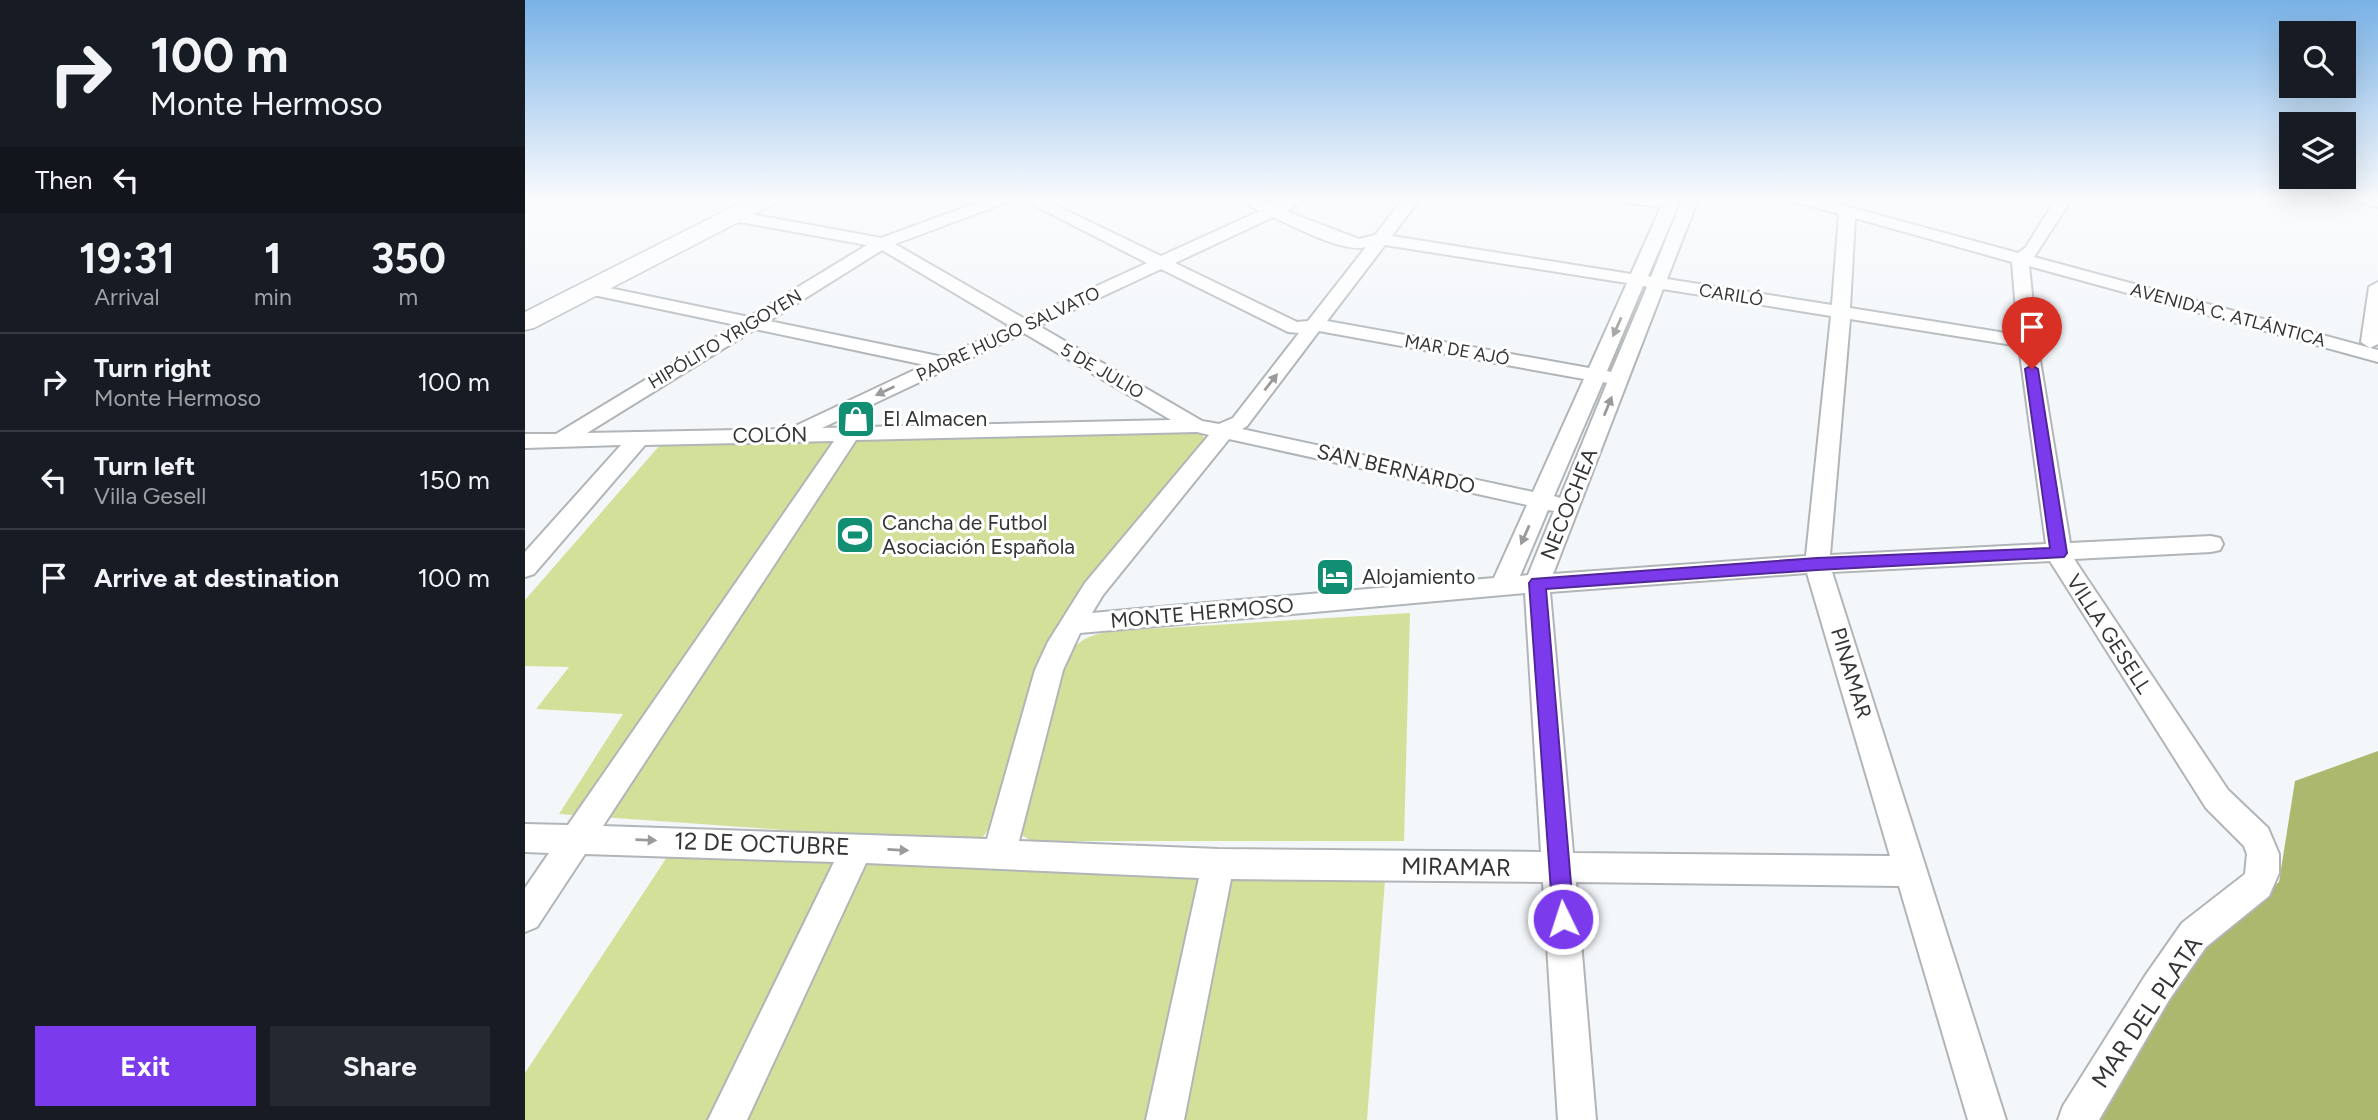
<!DOCTYPE html>
<meta charset="utf-8">
<style>
:root{--surface:#171b24;--page:#242831;--text:#f1f3f6;--muted:#9ea1a6;--line:#363941;--accent:#7c3aed}
body{margin:0;font-family:Figtree,sans-serif;background:var(--page);color:var(--text);height:100vh;display:flex;flex-direction:column;font-size:26px;white-space:nowrap}
*{box-sizing:border-box;margin:0}
p{font-size:23px;color:var(--muted)}
.icon{flex:none;width:38px;height:38px;fill:none;stroke:currentColor;stroke-width:2;stroke-linecap:round;stroke-linejoin:round}
.map{position:relative;flex:1;overflow:hidden}
.details{display:flex;flex-direction:column;background:var(--surface);width:525px}
.details>*{flex:none}
.banner{background:#171b24;color:var(--text);overflow:hidden}
.buttons{position:absolute;left:1754px;top:21px;display:grid;gap:14px}
.buttons a{display:grid;place-items:center;width:77px;height:77px;border-radius:0px;background:var(--surface);box-shadow:0 7px 28px #0002;font-size:35px}
.pin{position:absolute;display:grid;place-items:center;width:60px;height:60px;color:#fff;margin:-72px -30px;border-radius:50% 50% 50% 0;rotate:-45deg;box-shadow:0 0 7px #0007}
.pin .icon{rotate:45deg}
.me{position:absolute;width:77px;margin:-38px;rotate:356deg;stroke-linejoin:round;filter:drop-shadow(0 0 5px #0008)}
.turn{display:flex;align-items:center;gap:24px;height:147px;padding:0 35px;font-size:32px}
.turn .icon{width:91px;height:91px;stroke-width:2.5}
.turn b{display:block;font-size:49px;line-height:60px}
.then{display:flex;align-items:center;height:66px;padding:0 35px;background:#0003;gap:14px;font-size:26px}
.eta{display:flex;justify-content:space-evenly;align-items:center;height:119px;text-align:center}
.eta b{font-size:42px;font-weight:700;line-height:49px}
.button{display:flex;gap:14px;margin-top:auto;padding:14px 35px}
.button a{flex:1;height:80px;border-radius:0px;background:var(--accent);color:#fff;font-size:28px;font-weight:700;line-height:80px;text-align:center}
.button a+a{background:var(--page);color:var(--text)}
ul{padding:0;list-style:none}
li{display:flex;align-items:center;gap:21px;height:98px;padding:0 35px;border-top:2px solid var(--line)}
li div{flex:1}
li b{display:block;font-size:26px}
li em{font-style:normal}
main{display:flex;flex:1;min-height:0}
.map>svg:first-child{display:block}
</style>
<main>
<section class="details">
<div class="banner">
<div class="turn"><svg class="icon" aria-label="right" viewBox="0 0 24 24"><path d="M7 20v-9h11M14 6l5 5-5 5"/></svg><div><b>100 m</b>Monte Hermoso</div></div>
<div class="then">Then<svg class="icon" aria-label="left" viewBox="0 0 24 24"><path d="M17 20v-9H6M10 6l-5 5 5 5"/></svg></div>
</div>
<div class="eta">
<div><b>19:31</b><p>Arrival</p></div>
<div><b>1</b><p>min</p></div>
<div><b>350</b><p>m</p></div>
</div>
<ul>
<li><svg class="icon" aria-label="right" viewBox="0 0 24 24"><path d="M7 20v-9h11M14 6l5 5-5 5"/></svg><div><b>Turn right</b><p>Monte Hermoso</p></div><em>100 m</em></li>
<li><svg class="icon" aria-label="left" viewBox="0 0 24 24"><path d="M17 20v-9H6M10 6l-5 5 5 5"/></svg><div><b>Turn left</b><p>Villa Gesell</p></div><em>150 m</em></li>
<li><svg class="icon" aria-label="arrive" viewBox="0 0 24 24"><path d="M6 21V4h12l-3 4 3 4H6"/></svg><div><b>Arrive at destination</b></div><em>100 m</em></li>
</ul>
<div class="button"><a>Exit</a><a>Share</a></div>
</section>
<div class="map">
<svg width="1853" height="1120" viewBox="0 0 1853 1120">
<rect width="100%" height="100%" fill="#f3f7fa"/>
<g fill="#d3e099">
<path d="M673,432L681,439L541,615L520,648L494,727L468,822L458,837L443,843L34,814L98,714L11,709L44,667L0,666V600L135,445Z"/>
<path d="M885,613L879,841H507L496,835L495,828L542,659C552,638 568,634 590,631Z"/>
<path d="M144,854L860,880L842,1120H0V1073Z"/>
</g>
<path fill="#abb86d" d="M1853,751V1120H1576L1678,939L1754,882L1770,781Z"/>
<g fill="none" stroke-linecap="round" stroke-linejoin="round">
<g stroke="#b1b5b8" stroke-width="4">
<g id="street">
<path d="M468,197H491L488,200L370,244L500,319L622,263L493,197H513L636,256L735,211L706,197H728L747,205L765,197H786L761,211L834,239L850,235L880,197H896L867,236L1106,274L1136,207L1097,202L1089,197L1152,198L1154,204L1123,276L1126,277L1158,197H1174L1142,279L1307,305L1314,214L1264,200L1261,197H1287L1493,253L1501,247L1532,197H1548L1509,257L1853,350V362L1504,266L1512,342L1545,543L1686,536L1695,538L1698,544L1695,550L1686,552L1549,559L1703,790L1743,828L1754,854V873L1744,896L1681,947L1644,1000L1574,1120H1533L1538,1106L1620,976L1657,923L1720,874L1722,854L1719,846L1681,808L1525,561L1307,572L1481,1120H1443L1374,886L1051,882L1071,1120H1033L1018,882L706,879L659,1120H621L674,878L341,863L222,1120H183L309,862L60,854L12,927L0,932V888L24,853L0,852V824L43,825L309,441L120,445L9,574L0,577V552L96,445L0,448V434H31L211,325L59,293L56,289L59,285L65,284L224,317L342,245L209,221L203,219L201,216L203,213L209,211L356,238ZM748,217C771,227 817,253 841,247L783,321L772,322L650,263ZM1330,218L1487,262L1493,335L1325,308ZM860,245L1102,283L1064,368L802,321ZM357,250L485,326L418,357L244,321ZM636,269L763,332L774,333L708,418L694,424L677,421L514,326ZM1118,286L1122,287L1086,372L1082,371ZM1138,289L1306,316L1281,556L1028,574ZM1325,319L1494,346L1521,544L1305,555ZM230,329L400,365L264,429L62,433ZM794,331L1059,379L1008,492L717,429L722,426ZM499,333L646,420L297,428ZM1078,382L1082,383L1035,498L1029,496ZM672,432L684,435L560,583L523,642L510,670L462,839L78,826L331,440ZM704,439L1002,505L969,578L567,613L578,595ZM1023,510L1029,511L1003,575L995,576ZM1282,573L1365,856L1048,853L1025,592ZM1000,593L1016,852L693,849L494,841L538,670L555,633Z"/>
<path d="M1822,197H1853V207L1825,200Z"/>
<path d="M1853,282V344L1845,348L1836,342L1844,287Z"/>
</g>
</g>
<g stroke="#b1b5b8" stroke-width="3">
<path id="secondary" d="M227,197H255L252,202L9,328L0,330V312Z"/>
</g>
<use href="#street" fill="#fff" fill-rule="evenodd"/>
<use href="#secondary" fill="#fff" fill-rule="evenodd"/>
</g>
<defs><path id="oneway-solid" d="M-6-.8H1V-3.2L6.5 0L1 3.2V.8H-6Z" transform="scale(1.75)"/></defs>
<g fill="#9a9a9a">
<use href="#oneway-solid" transform="translate(1092 327) rotate(114)"/>
<use href="#oneway-solid" transform="translate(746 382) rotate(-52)"/>
<use href="#oneway-solid" transform="translate(360 391) rotate(155)"/>
<use href="#oneway-solid" transform="translate(1083 406) rotate(-68)"/>
<use href="#oneway-solid" transform="translate(1000 535) rotate(114)"/>
<use href="#oneway-solid" transform="translate(121 840) rotate(2)"/>
<use href="#oneway-solid" transform="translate(373 850) rotate(3)"/>
</g>
<linearGradient id="sky" x2="0" y2="1"><stop stop-color="#79b2e7"/><stop offset="0.56" stop-color="#fafbfd"/><stop offset="1" stop-color="#fafbfd" stop-opacity="0"/></linearGradient>
<rect width="1853" height="354" fill="url(#sky)"/>
<path fill="#7c3aed" stroke="#51269a" stroke-width="2" d="M1507,365L1513,369L1542,553L1539,557L1292,570L1021,589L1049,919L1046,926L1038,929L1031,926L1028,919L1004,583L1007,579L1292,558L1525,548L1500,369Z"/>
<defs>
<g id="shop-square" transform="scale(2.0125)"><rect x="-9" y="-9" width="18" height="18" rx="4" fill="#128e73" stroke="#fff"/><path d="M-5-2.5h2.3a2.7 3.5 0 0 1 5.4 0H5L5.5 6h-11ZM-1.5-2.5h3a1.5 2.3 0 0 0-3 0Z" fill="#fff"/></g>
<g id="stadium-square" transform="scale(2.0125)"><rect x="-9" y="-9" width="18" height="18" rx="4" fill="#128e73" stroke="#fff"/><path d="M0-5a6.5 5 0 1 0 0 10a6.5 5 0 1 0 0-10ZM-3.5-1.8h7v3.6h-7Z" fill="#fff"/></g>
<g id="hotel-square" transform="scale(2.0125)"><rect x="-9" y="-9" width="18" height="18" rx="4" fill="#128e73" stroke="#fff"/><path d="M-6-4.5h1.5V1H6V5H4.5V3h-9V5H-6ZM-4 0a1.8 1.8 0 1 1 3.6 0ZM.5 0V-2.5h3Q6-2.5 6 0Z" fill="#fff"/></g>
</defs>
<g fill-rule="evenodd">
<use href="#shop-square" x="331" y="419"/>
<use href="#stadium-square" x="330" y="535"/>
<use href="#hotel-square" x="810" y="577"/>
</g>
<g text-anchor="middle" stroke-width="6" stroke-linejoin="round" paint-order="stroke">
<g font-size="18" fill="#343536" stroke="#fff">
<text transform="translate(1206 295) rotate(9)" y="6">CARILÓ</text>
<text transform="translate(1703 315) rotate(15)" y="6">AVENIDA C. ATLÁNTICA</text>
<text transform="translate(483 334) rotate(-25)" y="6">PADRE HUGO SALVATO</text>
<text transform="translate(200 339) rotate(-31)" y="6">HIPÓLITO YRIGOYEN</text>
<text transform="translate(932 350) rotate(10)" y="6">MAR DE AJÓ</text>
<text transform="translate(577 371) rotate(30)" y="6">5 DE JULIO</text>
</g>
<g font-size="21" fill="#343536" stroke="#fff" text-anchor="start">
<text x="358" y="426">El Almacen</text>
<text x="357" y="530">Cancha de Futbol<tspan x="357" dy="24">Asociación Española</tspan></text>
<text x="837" y="584">Alojamiento</text>
</g>
<g font-size="21" fill="#343536" stroke="#fff">
<text transform="translate(245 435) rotate(-1)" y="7">COLÓN</text>
<text transform="translate(871 469) rotate(13)" y="7">SAN BERNARDO</text>
<text transform="translate(1044 504) rotate(-68)" y="7">NECOCHEA</text>
<text transform="translate(677 613) rotate(-5)" y="7">MONTE HERMOSO</text>
<text transform="translate(1584 634) rotate(57)" y="7">VILLA GESELL</text>
<text transform="translate(1326 673) rotate(73)" y="7">PINAMAR</text>
</g>
<g font-size="24" fill="#343536" stroke="#fff">
<text transform="translate(237 844) rotate(2)" y="8">12 DE OCTUBRE</text>
<text transform="translate(931 867) rotate(1)" y="8">MIRAMAR</text>
<text transform="translate(1622 1012) rotate(-56)" y="8">MAR DEL PLATA</text>
</g>
</g>
</svg>
<div class="buttons">
<a><svg class="icon" aria-label="search" viewBox="0 0 24 24"><circle cx="10" cy="10" r="6"/><path d="M15 15l6 6"/></svg></a>
<a><svg class="icon" aria-label="layers" viewBox="0 0 24 24"><path d="M12 4l9 5-9 5-9-5zM3 14l9 5 9-5"/></svg></a>
</div>
<div class="pin" style="left:1507px;top:369px;background:#d93025"><svg class="icon" aria-label="arrive" viewBox="0 0 24 24"><path d="M6 21V4h12l-3 4 3 4H6"/></svg></div>
<svg class="me" style="left:1038px;top:919px" viewBox="-20 -20 40 40"><circle r="17" fill="#7c3aed" stroke="#fff" stroke-width="3"/><path d="M0-11L8 9 0 5-8 9z" fill="#fff"/></svg>
</div>
</main>
